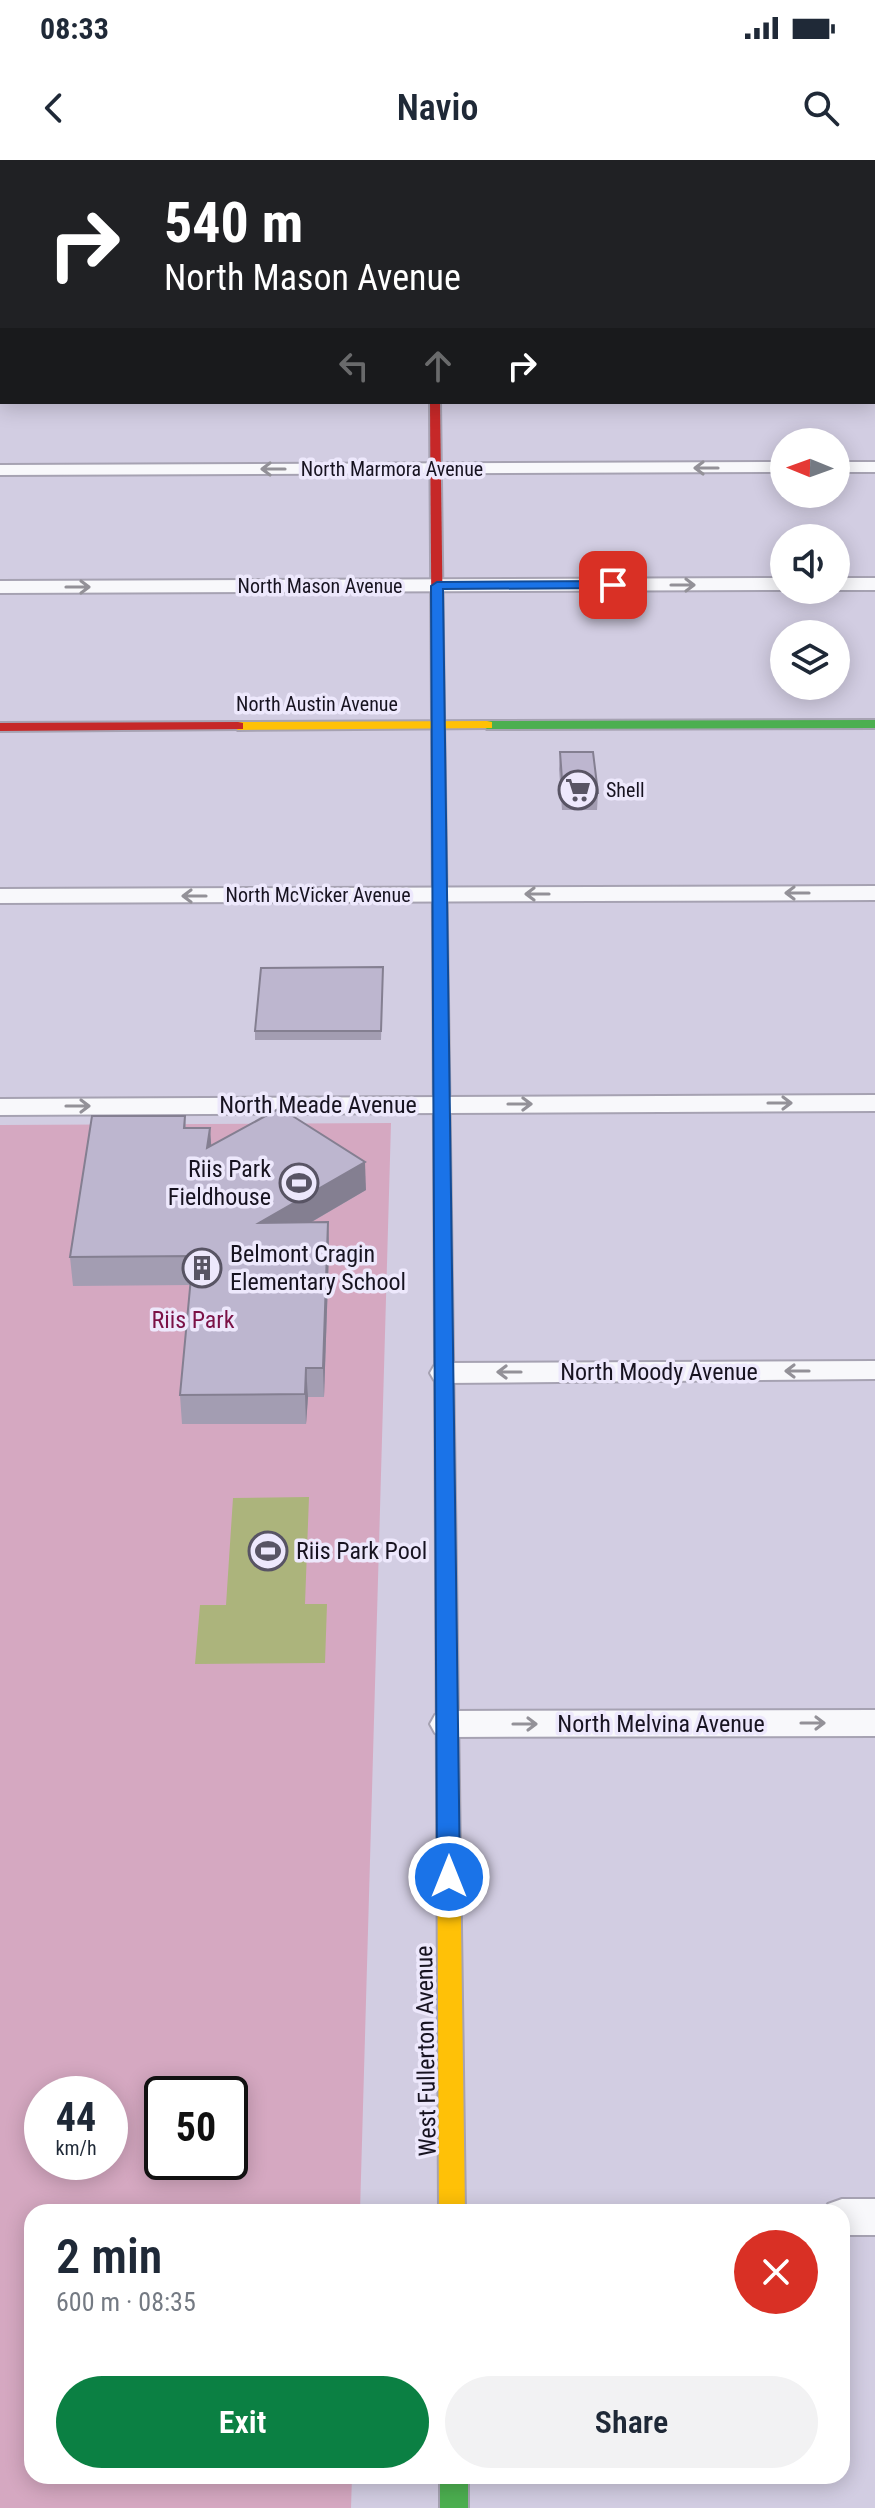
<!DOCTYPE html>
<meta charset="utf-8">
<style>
:root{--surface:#fff;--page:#f2f2f3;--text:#1f2937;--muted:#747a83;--accent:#0b8043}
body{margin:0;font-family:"Roboto Condensed",sans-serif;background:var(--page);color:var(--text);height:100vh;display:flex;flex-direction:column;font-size:30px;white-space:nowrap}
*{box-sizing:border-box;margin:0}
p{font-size:26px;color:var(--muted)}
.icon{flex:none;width:44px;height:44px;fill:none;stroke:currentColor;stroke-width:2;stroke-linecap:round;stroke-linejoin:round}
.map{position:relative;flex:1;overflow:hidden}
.panel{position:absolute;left:24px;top:2044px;width:826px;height:280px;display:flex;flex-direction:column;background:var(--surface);border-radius:24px;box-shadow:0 4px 20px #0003}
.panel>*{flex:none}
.banner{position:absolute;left:0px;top:0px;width:876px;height:244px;box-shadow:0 4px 20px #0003;background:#202124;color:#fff;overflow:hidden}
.needle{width:52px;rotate:271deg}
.fabs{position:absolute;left:770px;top:268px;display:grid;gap:16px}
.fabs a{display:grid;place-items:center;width:80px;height:80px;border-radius:50%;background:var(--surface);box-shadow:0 4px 20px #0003;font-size:40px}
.speed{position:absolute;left:24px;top:1916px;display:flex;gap:16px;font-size:40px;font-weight:700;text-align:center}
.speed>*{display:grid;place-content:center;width:104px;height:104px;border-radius:50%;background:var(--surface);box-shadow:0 4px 20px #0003;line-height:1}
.speed small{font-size:20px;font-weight:400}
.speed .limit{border:4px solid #111;border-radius:12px;background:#fff;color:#111}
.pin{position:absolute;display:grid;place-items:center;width:68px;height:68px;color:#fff;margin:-34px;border-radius:16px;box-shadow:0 4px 12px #0006}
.me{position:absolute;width:88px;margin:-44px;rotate:0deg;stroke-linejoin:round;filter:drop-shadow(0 0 6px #0008)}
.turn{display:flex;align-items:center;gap:28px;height:168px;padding:0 32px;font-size:36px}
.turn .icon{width:104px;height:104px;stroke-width:2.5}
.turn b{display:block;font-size:56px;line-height:68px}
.lanes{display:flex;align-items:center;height:76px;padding:0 32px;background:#0003;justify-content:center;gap:40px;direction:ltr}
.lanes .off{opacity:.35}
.round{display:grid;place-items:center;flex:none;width:84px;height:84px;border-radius:42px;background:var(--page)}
.overview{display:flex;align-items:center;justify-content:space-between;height:136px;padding:0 32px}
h1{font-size:48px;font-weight:600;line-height:60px}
.button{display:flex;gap:16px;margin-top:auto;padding:16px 32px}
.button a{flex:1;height:92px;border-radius:48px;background:var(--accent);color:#fff;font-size:32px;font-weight:600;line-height:92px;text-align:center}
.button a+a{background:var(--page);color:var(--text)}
.status{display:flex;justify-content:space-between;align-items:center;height:56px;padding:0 40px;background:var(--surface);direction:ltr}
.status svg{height:22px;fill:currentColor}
header{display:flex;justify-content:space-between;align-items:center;height:104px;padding:0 32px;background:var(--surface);font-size:36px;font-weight:600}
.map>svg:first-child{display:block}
</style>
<div class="status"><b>08:33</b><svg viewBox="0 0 49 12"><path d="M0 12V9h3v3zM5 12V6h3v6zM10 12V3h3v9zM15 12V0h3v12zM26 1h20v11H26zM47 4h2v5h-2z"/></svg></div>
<header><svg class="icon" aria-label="back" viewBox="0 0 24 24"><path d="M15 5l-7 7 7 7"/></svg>Navio<svg class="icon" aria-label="search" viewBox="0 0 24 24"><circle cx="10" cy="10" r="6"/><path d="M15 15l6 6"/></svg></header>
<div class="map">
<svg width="875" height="2348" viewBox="0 0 875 2348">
<rect width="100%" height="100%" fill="#d2cde2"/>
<path fill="#d5a8c1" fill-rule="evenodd" d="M391,963L360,2052H32V2316H352L351,2348H0V965ZM42,1934H110V2002H42ZM162,1934H230V2002H162Z"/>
<path fill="#acb47c" d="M309,1337L305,1444H327L325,1503L195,1504L200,1445H226L233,1338Z"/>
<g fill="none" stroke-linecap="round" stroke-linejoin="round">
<g stroke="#a6a2b2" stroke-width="4">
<g id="street">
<path d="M844,0H856L857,2H845Z"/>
<path d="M0,30H2L0,43Z"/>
<rect x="874" y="53" width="1" height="10"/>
<rect x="874" y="119" width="1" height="8"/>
<rect x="0" y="122" width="2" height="8"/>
<rect x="874" y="203" width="1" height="10"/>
<rect x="0" y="206" width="2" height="10"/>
<path d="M784,302V312L0,315V305Z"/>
<rect x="836" y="302" width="39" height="10"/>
<path d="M784,418V430L0,433V421Z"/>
<rect x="836" y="418" width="39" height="12"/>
<path d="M875,726V740L0,743V729Z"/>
<path d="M875,935V951L0,955V939Z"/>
<path d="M875,1201V1219L444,1223L434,1220L430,1213L434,1206L444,1203Z"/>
<path d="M875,1550V1576L447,1577L435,1573L430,1564L435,1555L447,1551Z"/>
<path d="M842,2039H875V2075H842V2052H825L828,2044Z"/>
</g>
</g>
<g stroke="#a6a2b2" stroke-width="4">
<g id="fast">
<rect x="428" y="0" width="8" height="2"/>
<path d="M438,549L444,553L459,1623L456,1629L448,1632L440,1629L437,1623L432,553Z"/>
<path d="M875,560V568L487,569L481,565L487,561Z"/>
<rect x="440" y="2316" width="28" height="32"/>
</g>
</g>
<g stroke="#a6a2b2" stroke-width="4">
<g id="slow">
<path d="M487,561L492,562V568L238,570L232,566L238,562Z"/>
<path d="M448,1614L456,1617L459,1623L465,2052H439L437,1623L440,1617Z"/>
</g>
</g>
<g stroke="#a6a2b2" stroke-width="4">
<g id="jam">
<path d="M430,242H440L444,553L438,557L432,553Z"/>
<path d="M238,562L243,563V569L0,571V563Z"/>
</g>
</g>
<use href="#street" fill="#f8f8fb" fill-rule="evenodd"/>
<use href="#fast" fill="#4caf50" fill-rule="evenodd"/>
<use href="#slow" fill="#ffc107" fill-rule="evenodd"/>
<use href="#jam" fill="#c62828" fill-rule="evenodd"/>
</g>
<g fill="#a39db2">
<path d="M560,592L598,633L597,650H562L559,609Z"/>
<path d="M383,807L381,880H255V871Z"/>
<path d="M185,956L186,968H210L211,987L366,1030L310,1063L328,1062L329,1091L324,1237H308L306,1264H182L180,1235L191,1125L73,1126L70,1097Z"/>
</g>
<g fill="#847f91">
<path d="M210,968L212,996L207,988Z"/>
<path d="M365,1002L366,1030L260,1092L259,1063Z"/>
<path d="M328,1062L329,1091L324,1237L323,1208Z"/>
<path d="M306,1208L308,1237L306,1264L305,1234Z"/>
</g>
<g fill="#bdb6cf" stroke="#847f91" stroke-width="2">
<rect x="325" y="0" width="38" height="2"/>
<path d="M560,592H593L598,633H563Z"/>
<path d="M383,807L381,871H255L261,808Z"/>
<path d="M280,948L365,1002L259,1063L328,1062L323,1208H306L305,1234L180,1235L193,1096L70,1097L92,956H185L184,968H210L207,988Z"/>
</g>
<defs><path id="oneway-shaft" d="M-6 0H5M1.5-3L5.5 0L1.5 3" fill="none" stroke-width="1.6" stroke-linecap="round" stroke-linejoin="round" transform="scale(2)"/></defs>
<g stroke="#939198">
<use href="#oneway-shaft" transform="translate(706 308) rotate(180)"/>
<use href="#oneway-shaft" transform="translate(273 309) rotate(180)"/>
<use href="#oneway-shaft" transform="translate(683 425)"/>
<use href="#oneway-shaft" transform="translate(78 427)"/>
<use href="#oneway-shaft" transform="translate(797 733) rotate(180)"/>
<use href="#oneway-shaft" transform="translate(537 734) rotate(180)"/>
<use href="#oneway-shaft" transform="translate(194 736) rotate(180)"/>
<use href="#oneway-shaft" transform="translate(780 943)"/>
<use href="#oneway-shaft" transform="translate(520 944)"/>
<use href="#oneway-shaft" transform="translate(78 946)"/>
<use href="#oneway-shaft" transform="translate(797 1211) rotate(180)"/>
<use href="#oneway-shaft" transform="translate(509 1212) rotate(180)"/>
<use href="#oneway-shaft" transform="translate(813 1563)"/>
<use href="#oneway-shaft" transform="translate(525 1564)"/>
</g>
<path fill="#1a73e8" stroke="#114b97" stroke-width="2" d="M613,421L619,425L617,428L443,429L460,1717L457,1723L449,1726L441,1723L437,1717L431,426L437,422Z"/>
<defs>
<g id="supermarket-ring" transform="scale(2)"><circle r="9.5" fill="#ede8fc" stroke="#585464" stroke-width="1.5"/><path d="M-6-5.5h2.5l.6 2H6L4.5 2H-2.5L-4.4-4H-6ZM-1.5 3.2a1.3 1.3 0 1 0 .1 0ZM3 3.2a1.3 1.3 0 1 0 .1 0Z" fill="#585464"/></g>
<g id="stadium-ring" transform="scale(2)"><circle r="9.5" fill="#ede8fc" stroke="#585464" stroke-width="1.5"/><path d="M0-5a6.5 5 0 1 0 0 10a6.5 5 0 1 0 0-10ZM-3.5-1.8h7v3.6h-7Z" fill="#585464"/></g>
<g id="building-ring" transform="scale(2)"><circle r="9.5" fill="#ede8fc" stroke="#585464" stroke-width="1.5"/><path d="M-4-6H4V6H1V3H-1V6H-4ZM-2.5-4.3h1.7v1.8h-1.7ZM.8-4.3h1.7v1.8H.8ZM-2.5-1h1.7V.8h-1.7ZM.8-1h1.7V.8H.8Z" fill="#585464"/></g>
</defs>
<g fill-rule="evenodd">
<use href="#supermarket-ring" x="578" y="630"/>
<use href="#stadium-ring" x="299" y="1023"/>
<use href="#building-ring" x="202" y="1108"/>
<use href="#stadium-ring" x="268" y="1391"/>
</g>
<g text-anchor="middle" stroke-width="7" stroke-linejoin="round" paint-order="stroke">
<g font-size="20" fill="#171320" stroke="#ede8fc">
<text x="392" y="316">North Marmora Avenue</text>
<text x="320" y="433">North Mason Avenue</text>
<text x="317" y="551">North Austin Avenue</text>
<text x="318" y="742">North McVicker Avenue</text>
</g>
<g font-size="20" fill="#171320" stroke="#ede8fc" text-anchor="start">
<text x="606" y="637">Shell</text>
</g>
<g font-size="24" fill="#171320" stroke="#ede8fc">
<text x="318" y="953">North Meade Avenue</text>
<text x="659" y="1220">North Moody Avenue</text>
<text x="661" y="1572">North Melvina Avenue</text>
<text transform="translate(426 1891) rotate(-91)" y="8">West Fullerton Avenue</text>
</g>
<g font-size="24" fill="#171320" stroke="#ede8fc" text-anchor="start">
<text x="271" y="1017" text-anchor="end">Riis Park<tspan x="271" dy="28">Fieldhouse</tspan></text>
<text x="230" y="1102">Belmont Cragin<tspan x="230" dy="28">Elementary School</tspan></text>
<text x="296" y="1399">Riis Park Pool</text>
</g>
<g font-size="24" fill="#7b1146" stroke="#ede8fc">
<text x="193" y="1168">Riis Park</text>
</g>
</g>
</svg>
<div class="fabs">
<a><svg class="needle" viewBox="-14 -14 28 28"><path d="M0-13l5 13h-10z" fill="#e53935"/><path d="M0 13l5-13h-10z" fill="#747a83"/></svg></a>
<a><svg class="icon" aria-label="sound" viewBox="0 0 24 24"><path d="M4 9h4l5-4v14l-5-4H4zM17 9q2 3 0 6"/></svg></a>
<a><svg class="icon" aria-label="layers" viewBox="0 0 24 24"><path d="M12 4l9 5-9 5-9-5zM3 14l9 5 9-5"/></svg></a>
</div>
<div class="speed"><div>44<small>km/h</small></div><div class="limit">50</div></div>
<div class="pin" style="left:613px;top:425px;background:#d93025"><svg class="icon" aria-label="arrive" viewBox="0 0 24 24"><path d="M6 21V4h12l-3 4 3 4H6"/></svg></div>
<svg class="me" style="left:449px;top:1717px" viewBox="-20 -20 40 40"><circle r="17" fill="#1a73e8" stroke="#fff" stroke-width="3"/><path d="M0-11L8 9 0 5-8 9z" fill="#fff"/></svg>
<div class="banner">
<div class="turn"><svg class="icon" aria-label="right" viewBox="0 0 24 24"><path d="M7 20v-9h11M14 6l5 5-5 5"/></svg><div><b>540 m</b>North Mason Avenue</div></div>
<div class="lanes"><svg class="icon off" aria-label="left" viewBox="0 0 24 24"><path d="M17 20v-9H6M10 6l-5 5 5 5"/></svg><svg class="icon off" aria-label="ahead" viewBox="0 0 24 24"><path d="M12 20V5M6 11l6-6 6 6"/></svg><svg class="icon" aria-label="right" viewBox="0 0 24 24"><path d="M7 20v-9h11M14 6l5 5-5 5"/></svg></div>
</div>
<section class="panel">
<div class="overview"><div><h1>2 min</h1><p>600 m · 08:35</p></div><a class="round" style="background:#d93025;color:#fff"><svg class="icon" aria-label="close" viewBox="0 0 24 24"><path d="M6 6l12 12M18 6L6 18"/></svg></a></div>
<div class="button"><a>Exit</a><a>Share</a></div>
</section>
</div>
